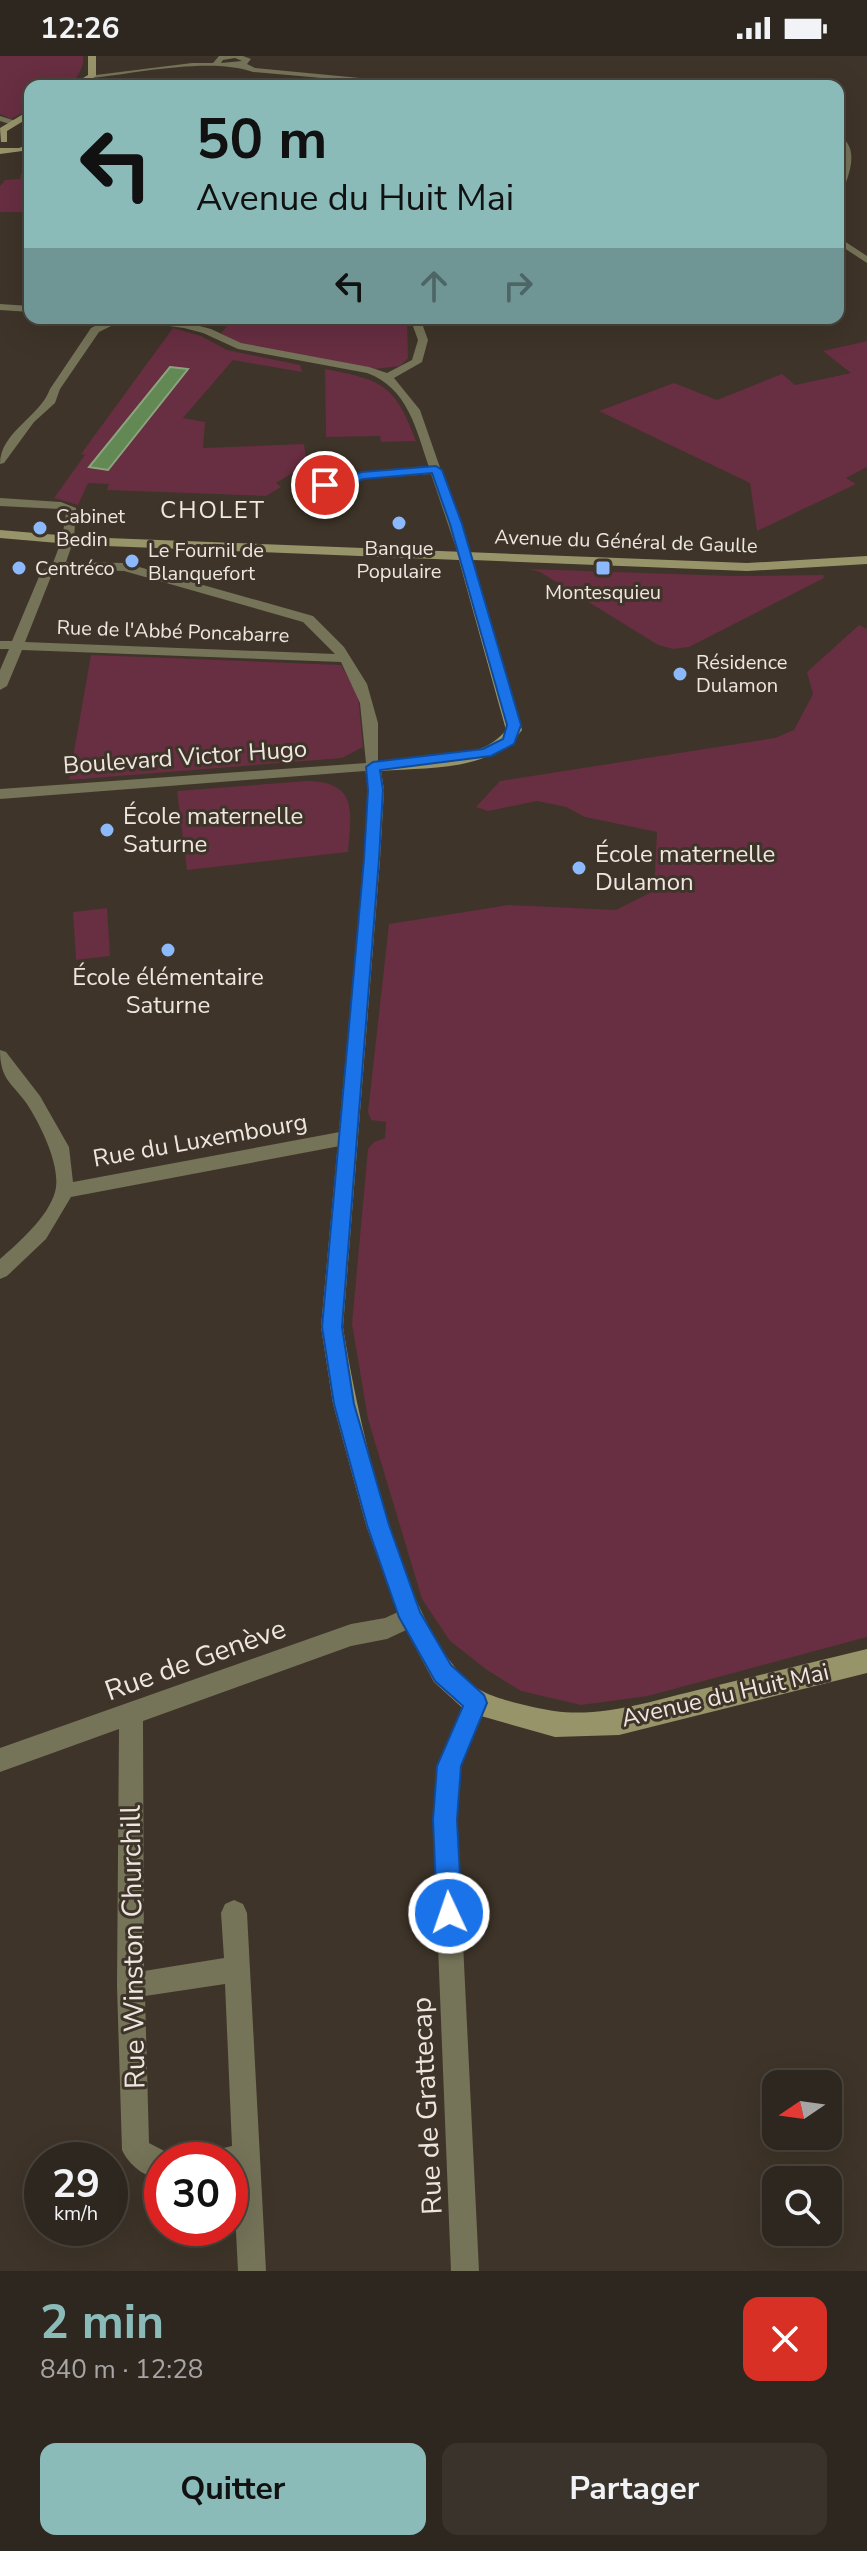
<!DOCTYPE html>
<html lang="fr">
<meta charset="utf-8">
<style>
:root{--surface:#2e271f;--page:#3a332c;--text:#f1f3f6;--muted:#a7a5a4;--line:#49443d;--accent:#8bbbb9}
body{margin:0;font-family:"Nunito Sans",sans-serif;background:var(--page);color:var(--text);height:100vh;display:flex;flex-direction:column;font-size:30px;white-space:nowrap}
*{box-sizing:border-box;margin:0}
p{font-size:26px;color:var(--muted)}
.icon{flex:none;width:44px;height:44px;fill:none;stroke:currentColor;stroke-width:2;stroke-linecap:round;stroke-linejoin:round}
.map{position:relative;height:2215px;overflow:hidden}
.drawer{display:flex;flex-direction:column;background:var(--surface);flex:1}
.drawer>*{flex:none}
.top-card{position:absolute;left:24px;top:24px;width:820px;height:244px;border-radius:16px;box-shadow:0 8px 32px #0002,0 0 0 2px var(--line);background:#8bbbb9;color:#111;overflow:hidden}
.needle{width:52px;rotate:257deg}
.fabs{position:absolute;left:762px;top:2014px;display:grid;gap:16px}
.fabs a{display:grid;place-items:center;width:80px;height:80px;border-radius:16px;background:var(--surface);box-shadow:0 8px 32px #0002,0 0 0 2px var(--line);font-size:40px}
.speed{position:absolute;left:24px;top:2086px;display:flex;gap:16px;font-size:40px;font-weight:700;text-align:center}
.speed>*{display:grid;place-content:center;width:104px;height:104px;border-radius:50%;background:var(--surface);box-shadow:0 8px 32px #0002,0 0 0 2px var(--line);line-height:1}
.speed small{font-size:20px;font-weight:400}
.speed .limit{border:12px solid #d22;background:#fff;color:#111}
.pin{position:absolute;display:grid;place-items:center;width:68px;height:68px;color:#fff;margin:-34px;border:4px solid #fff;border-radius:50%;box-shadow:0 2px 8px #0007}
.me{position:absolute;width:88px;margin:-44px;rotate:357deg;stroke-linejoin:round;filter:drop-shadow(0 0 6px #0008)}
.turn{display:flex;align-items:center;gap:28px;height:168px;padding:0 40px;font-size:36px}
.turn .icon{width:104px;height:104px;stroke-width:2.5}
.turn b{display:block;font-size:56px;line-height:68px}
.lanes{display:flex;align-items:center;height:76px;padding:0 40px;background:#0003;justify-content:center;gap:40px;direction:ltr}
.lanes .off{opacity:.35}
.round{display:grid;place-items:center;flex:none;width:84px;height:84px;border-radius:16px;background:var(--page)}
.headline{display:flex;align-items:center;justify-content:space-between;height:136px;padding:0 40px}
h1{font-size:48px;font-weight:700;line-height:60px;color:var(--accent)}
.button{display:flex;gap:16px;margin-top:auto;padding:16px 40px}
.button a{flex:1;height:92px;border-radius:16px;background:var(--accent);color:#111;font-size:32px;font-weight:700;line-height:92px;text-align:center}
.button a+a{background:var(--page);color:var(--text)}
.status{display:flex;justify-content:space-between;align-items:center;height:56px;padding:0 40px;background:var(--surface);direction:ltr}
.status svg{height:22px;fill:currentColor}
.map>svg:first-child{display:block}
</style>
<div class="status"><b>12:26</b><svg viewBox="0 0 49 12"><path d="M0 12V9h3v3zM5 12V6h3v6zM10 12V3h3v9zM15 12V0h3v12zM26 1h20v11H26zM47 4h2v5h-2z"/></svg></div>
<div class="map">
<svg width="867" height="2215" viewBox="0 0 867 2215">
<rect width="100%" height="100%" fill="#3e3429"/>
<g fill="#682e42">
<path d="M0,0H83C85,10 76,25 68,30H30V53L11,63L0,58Z"/>
<path d="M30,117V156H0V130L5,124L20,123L21,118Z"/>
<path d="M234,262H407L408,302L400,310L375,313L256,292L241,289L221,277Z"/>
<path d="M173,272L201,280L227,294L300,309L302,316L233,304L183,362L205,366L203,392L304,388L308,418L297,414L276,427L281,431L266,440L107,434L109,428L88,427L78,449L54,442L85,399L81,398Z"/>
<path d="M867,285V411L846,422L856,428L757,475L750,427L599,355L674,327L717,344L782,318L795,329L851,317L823,295Z"/>
<path d="M325,313C382,324 395,328 416,385L381,386L380,380L326,381Z"/>
<path d="M528,513L733,520L823,519L824,522L689,591L673,593L658,589L540,516Z"/>
<path d="M859,569L867,573V1581L648,1640L581,1649L521,1635L487,1614L450,1585L422,1543L368,1363L352,1268L368,1093L374,1086L385,1082L386,1066L371,1064L368,1056L389,868L509,849L616,854L654,835L657,776L585,761L566,751L537,745L488,755L476,751L500,725L775,682L794,674L813,638L807,616Z"/>
<path d="M91,599L341,609L358,639L363,691L342,702L69,724Z"/>
<path d="M307,725C359,726 351,757 348,796L187,814L177,735Z"/>
<path d="M107,852L110,900L76,904L73,856Z"/>
</g>
<path fill="#628854" stroke="#8ca47e" stroke-width="2" d="M170,311L188,313L108,414L89,411Z"/>
<g fill="none" stroke-linecap="round" stroke-linejoin="round">
<g fill="#757358" fill-rule="evenodd">
<path d="M219,0H243L251,3L247,8L255,12L444,30H412L253,16C210,1 138,17 92,22L88,20L192,7H213ZM235,2L242,5L221,7L223,4Z"/>
<path d="M782,23L803,30L782,27L702,30Z"/>
<path d="M0,60L16,65L17,67L13,69L0,65Z"/>
<path d="M838,78C861,93 849,117 842,138L838,141L843,101Z"/>
<path d="M838,181L867,200V207L838,188Z"/>
<path d="M0,248L30,250V256L0,254Z"/>
<path d="M111,262L184,266L211,273L241,287L369,311L387,317L412,304L418,284L410,262H420L428,284L422,306L394,322L420,354L470,498L464,502L458,498L431,418L364,423L346,430L343,439L329,443L314,436L318,428L338,425L362,417L429,411C416,373 408,332 367,317L238,293L203,277L184,272L123,264L99,276L60,333L55,347L34,366L4,407L0,408C0,376 40,361 50,333L91,272Z"/>
<path d="M0,442L61,446L76,452L74,483L66,506L125,507L313,560L344,591L367,628L378,667V714L0,743V733L366,707L360,647L341,606L22,594L7,630L0,634V614L9,593H0V585H12L41,516L53,507L62,483L66,457L59,453L0,450ZM61,513L124,515L303,566L335,598L25,586L52,518Z"/>
<path d="M0,994L6,996L40,1040L69,1091L73,1126L345,1075L354,1082L345,1089L71,1141L46,1183L7,1220L0,1223V1203C19,1186 48,1161 55,1136C62,1111 40,1068 27,1048C11,1026 0,1023 0,994Z"/>
<path d="M411,1550L419,1554L422,1561L419,1568L387,1583L351,1590L143,1665L144,1915L224,1902L221,1857L225,1848L234,1844L243,1848L247,1857L266,2215H238L233,2117H230V2104H211L215,2094L232,2090L225,1928L145,1940L149,2087L172,2099L174,2104H162V2123C145,2122 129,2109 122,2094L117,1930L119,1673L0,1716V1692L351,1568L385,1562Z"/>
<path d="M476,1636L484,1639L488,1647L461,1710L457,1764L479,2215H451L433,1764L437,1710L468,1639Z"/>
</g>
<g fill="#98946a" fill-rule="evenodd">
<path d="M88,0H96V20L80,30H70L88,19Z"/>
<path d="M30,54V61L7,75V86H1L0,72Z"/>
<path d="M30,88V94L0,98V92H19Z"/>
<path d="M0,474L81,481L747,507L867,500V508L747,515L473,504L522,674C492,716 428,711 381,715L384,734L380,803L343,1271C356,1354 406,1597 484,1636C499,1644 536,1652 554,1655C603,1662 655,1644 702,1633C757,1620 812,1606 867,1593V1617L619,1679L555,1681L467,1656L434,1626L399,1561L366,1469L333,1348L321,1271L364,803L368,734L365,711L373,706C413,703 479,709 506,674L459,504L81,489L0,482Z"/>
</g>
</g>
<path fill="#1a73e8" stroke="#114b97" stroke-width="2" d="M436,410L442,414L462,468L521,669L514,688L491,700L380,714L383,734L379,803L342,1271L354,1348L389,1469L420,1556L451,1609L484,1639L487,1647L461,1710L457,1764L462,1857L458,1866L449,1870L440,1866L437,1857L433,1764L437,1710L463,1650L435,1625L399,1561L367,1469L334,1348L322,1271L364,803L368,734L366,711L373,706L483,693L503,683L507,669L450,468L432,417L364,423L338,432L319,429L362,416Z"/>
<g fill="#8bb9fc" stroke="#3e3429" stroke-width="3">
<circle cx="399" cy="467" r="8"/>
<circle cx="40" cy="472" r="8"/>
<circle cx="132" cy="505" r="8"/>
<circle cx="19" cy="512" r="8"/>
<rect x="595" y="504" width="16" height="16" rx="4"/>
<circle cx="680" cy="618" r="8"/>
<circle cx="107" cy="774" r="8"/>
<circle cx="579" cy="812" r="8"/>
<circle cx="168" cy="894" r="8"/>
</g>
<g text-anchor="middle" stroke-width="6" stroke-linejoin="round" paint-order="stroke">
<g font-size="20" fill="#eee7e0" stroke="#3e3429" text-anchor="start">
<text x="56" y="467">Cabinet<tspan x="56" dy="23">Bedin</tspan></text>
<text x="399" y="499" text-anchor="middle">Banque<tspan x="399" dy="23">Populaire</tspan></text>
<text x="148" y="501">Le Fournil de<tspan x="148" dy="23">Blanquefort</tspan></text>
<text x="35" y="519">Centréco</text>
<text x="603" y="543" text-anchor="middle">Montesquieu</text>
<text x="696" y="613">Résidence<tspan x="696" dy="23">Dulamon</tspan></text>
</g>
<g font-size="20" fill="#eee7e0" stroke="#3e3429">
<text transform="translate(626 485) rotate(2)" y="7">Avenue du Général de Gaulle</text>
<text transform="translate(173 575) rotate(2)" y="7">Rue de l'Abbé Poncabarre</text>
</g>
<g font-size="24" letter-spacing="2" fill="#eee7e0" stroke="#3e3429">
<text x="213" y="462">CHOLET</text>
</g>
<g font-size="24" fill="#eee7e0" stroke="#3e3429">
<text transform="translate(185 701) rotate(-4)" y="8">Boulevard Victor Hugo</text>
<text transform="translate(200 1084) rotate(-10)" y="8">Rue du Luxembourg</text>
<text transform="translate(725 1639) rotate(-13)" y="8">Avenue du Huit Mai</text>
</g>
<g font-size="24" fill="#eee7e0" stroke="#3e3429" text-anchor="start">
<text x="123" y="768">École maternelle<tspan x="123" dy="28">Saturne</tspan></text>
<text x="595" y="806">École maternelle<tspan x="595" dy="28">Dulamon</tspan></text>
<text x="168" y="929" text-anchor="middle">École élémentaire<tspan x="168" dy="28">Saturne</tspan></text>
</g>
<g font-size="28" fill="#eee7e0" stroke="#3e3429">
<text transform="translate(195 1603) rotate(-20)" y="10">Rue de Genève</text>
<text transform="translate(132 1891) rotate(-91)" y="10">Rue Winston Churchill</text>
<text transform="translate(426 2050) rotate(-93)" y="10">Rue de Grattecap</text>
</g>
</g>
</svg>
<div class="fabs">
<a><svg class="needle" viewBox="-14 -14 28 28"><path d="M0-13l5 13h-10z" fill="#e53935"/><path d="M0 13l5-13h-10z" fill="#a7a5a4"/></svg></a>
<a><svg class="icon" aria-label="search" viewBox="0 0 24 24"><circle cx="10" cy="10" r="6"/><path d="M15 15l6 6"/></svg></a>
</div>
<div class="speed"><div>29<small>km/h</small></div><div class="limit">30</div></div>
<div class="pin" style="left:325px;top:429px;background:#d93025"><svg class="icon" aria-label="arrive" viewBox="0 0 24 24"><path d="M6 21V4h12l-3 4 3 4H6"/></svg></div>
<svg class="me" style="left:449px;top:1857px" viewBox="-20 -20 40 40"><circle r="17" fill="#1a73e8" stroke="#fff" stroke-width="3"/><path d="M0-11L8 9 0 5-8 9z" fill="#fff"/></svg>
<div class="top-card">
<div class="turn"><svg class="icon" aria-label="left" viewBox="0 0 24 24"><path d="M17 20v-9H6M10 6l-5 5 5 5"/></svg><div><b>50 m</b>Avenue du Huit Mai</div></div>
<div class="lanes"><svg class="icon" aria-label="left" viewBox="0 0 24 24"><path d="M17 20v-9H6M10 6l-5 5 5 5"/></svg><svg class="icon off" aria-label="ahead" viewBox="0 0 24 24"><path d="M12 20V5M6 11l6-6 6 6"/></svg><svg class="icon off" aria-label="right" viewBox="0 0 24 24"><path d="M7 20v-9h11M14 6l5 5-5 5"/></svg></div>
</div>
</div>
<section class="drawer">
<div class="headline"><div><h1>2 min</h1><p>840 m · 12:28</p></div><a class="round" style="background:#d93025;color:#fff"><svg class="icon" aria-label="close" viewBox="0 0 24 24"><path d="M6 6l12 12M18 6L6 18"/></svg></a></div>
<div class="button"><a>Quitter</a><a>Partager</a></div>
</section>
